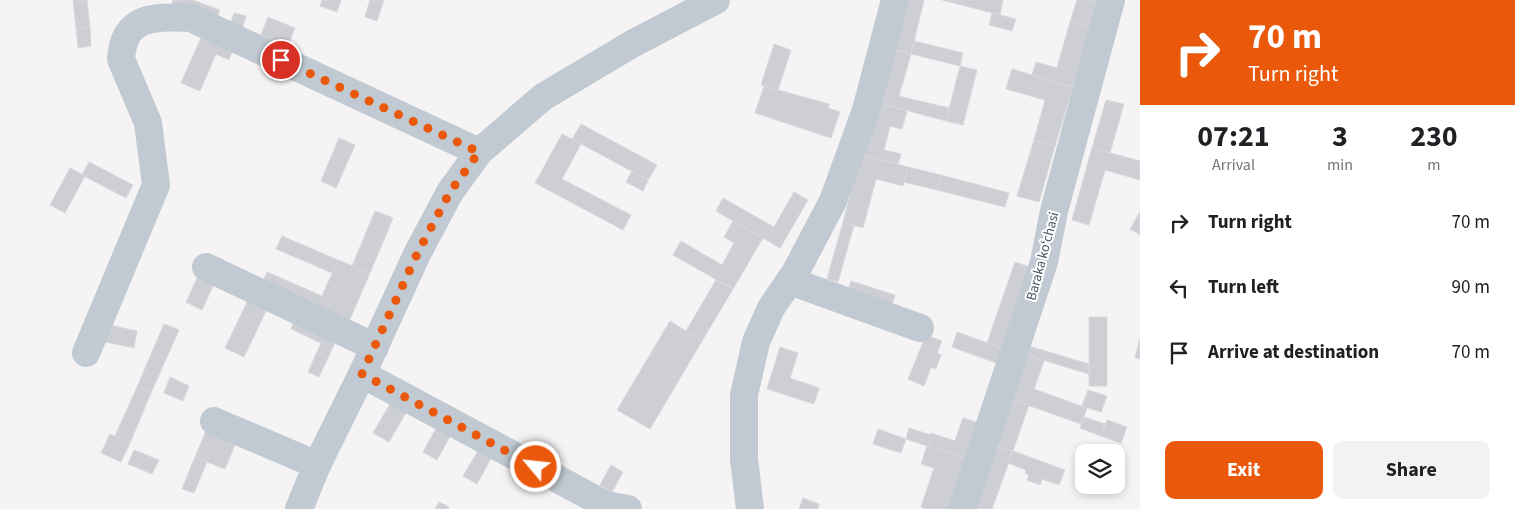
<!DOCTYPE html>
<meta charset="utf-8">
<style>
:root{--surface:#fff;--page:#f2f2f2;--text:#202124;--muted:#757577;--accent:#ea580c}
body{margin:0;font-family:"Source Sans 3",sans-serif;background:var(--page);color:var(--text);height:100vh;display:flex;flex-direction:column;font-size:19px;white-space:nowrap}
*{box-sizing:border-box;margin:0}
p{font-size:16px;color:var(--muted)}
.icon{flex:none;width:28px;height:28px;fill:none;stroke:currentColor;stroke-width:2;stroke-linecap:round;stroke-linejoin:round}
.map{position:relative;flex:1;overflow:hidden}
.details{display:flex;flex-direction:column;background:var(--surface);width:375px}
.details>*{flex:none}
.top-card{background:#ea580c;color:#fff;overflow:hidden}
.buttons{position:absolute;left:1075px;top:444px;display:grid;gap:10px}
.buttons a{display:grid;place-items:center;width:50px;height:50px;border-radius:10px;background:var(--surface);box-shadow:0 2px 8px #0003;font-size:25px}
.pin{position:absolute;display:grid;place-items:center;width:42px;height:42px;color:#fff;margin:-21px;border:2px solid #fff;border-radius:50%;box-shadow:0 1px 5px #0007}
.me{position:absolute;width:55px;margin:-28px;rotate:298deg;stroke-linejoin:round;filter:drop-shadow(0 0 4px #0008)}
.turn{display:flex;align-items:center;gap:18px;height:105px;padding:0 25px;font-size:22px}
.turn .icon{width:65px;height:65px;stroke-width:2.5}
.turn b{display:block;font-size:35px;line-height:42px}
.eta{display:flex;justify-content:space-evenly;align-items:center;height:85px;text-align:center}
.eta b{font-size:30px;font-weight:700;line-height:35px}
.button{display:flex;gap:10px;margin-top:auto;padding:10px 25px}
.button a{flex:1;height:58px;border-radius:10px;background:var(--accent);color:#fff;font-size:20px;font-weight:700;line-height:58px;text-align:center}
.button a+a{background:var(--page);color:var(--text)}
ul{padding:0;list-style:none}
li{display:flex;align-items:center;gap:15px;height:65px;padding:0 25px}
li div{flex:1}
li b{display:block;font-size:19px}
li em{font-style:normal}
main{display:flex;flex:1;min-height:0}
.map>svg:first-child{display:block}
</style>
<main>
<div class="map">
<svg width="1140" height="509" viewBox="0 0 1140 509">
<rect width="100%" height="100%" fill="#f5f3f3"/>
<g fill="#cdcfd5" stroke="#d7d9de">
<path d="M73,0H87L90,27L76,28Z"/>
<path d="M173,0H193L220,10L216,20L172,4Z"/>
<path d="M322,0H341L337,12L320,6Z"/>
<path d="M370,0H384L377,21L365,17Z"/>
<path d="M902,0H924L911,54L889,48Z"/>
<path d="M942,0H1003L1000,15Z"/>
<path d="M1077,0H1098L1090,28L1070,22Z"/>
<path d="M234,13L246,16L242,29L230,25Z"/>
<path d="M992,13L1016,19L1012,31L989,25Z"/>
<path d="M268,17L295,28L288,46L261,35Z"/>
<path d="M1070,22L1090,28L1073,87L1032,75L1036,62L1057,68Z"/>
<path d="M90,27L91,46L78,48L76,28Z"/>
<path d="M203,33L234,46L229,60L216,54L200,91L181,83Z"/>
<path d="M914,41L963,53L960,66L911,54Z"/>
<path d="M774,44L791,50L778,90L761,85Z"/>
<path d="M889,48L911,54L899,96L949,108L946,121L875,102Z"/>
<path d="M960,66L977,70L963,125L946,121Z"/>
<path d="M1012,69L1073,87L1055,146L1034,140L1045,100L1006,89Z"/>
<path d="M764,86L829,104L828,108L840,112L831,138L755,113Z"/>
<path d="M1106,100L1124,104L1110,153L1092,148Z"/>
<path d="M875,102L907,111L902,129L890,126L884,150L901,154L898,164L861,155Z"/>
<path d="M581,124L657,165L648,180L572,139Z"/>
<path d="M562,134L581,144L562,179L631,215L623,230L535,183Z"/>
<path d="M339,138L355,145L336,188L321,181Z"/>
<path d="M1034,140L1055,146L1039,202L1017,196Z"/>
<path d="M1092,148L1140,161V180L1105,170L1089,225L1072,220Z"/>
<path d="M861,155L908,167L903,186L876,179L863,228L843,222Z"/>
<path d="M89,162L133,185L126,198L82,175Z"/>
<path d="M908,167L941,175L937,190L904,182Z"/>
<path d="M70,168L85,176L65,213L50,205Z"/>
<path d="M632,171L648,180L643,191L626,182Z"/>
<path d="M941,175L1009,193L1005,207L937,190Z"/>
<path d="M794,192L808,200L780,248L716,211L723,198L774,227Z"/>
<path d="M375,211L393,218L370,273L352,266Z"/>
<path d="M1140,212V235L1130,229Z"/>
<path d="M733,221L763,238L733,289L673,255L681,241L722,265L734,243L724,237Z"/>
<path d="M843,222L854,225L838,282L827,279Z"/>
<path d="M282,236L338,260L332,273L276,249Z"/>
<path d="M338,260L370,273L347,326L260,289L267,272L322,296Z"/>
<path d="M1015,262L1032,268L1004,349L987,343Z"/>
<path d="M199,274L215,282L202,310L186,302Z"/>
<path d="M716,280L733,289L702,341L686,331Z"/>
<path d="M851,281L895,295L890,312L846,298Z"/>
<path d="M250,296L269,305L244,357L225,348Z"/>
<rect x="1089" y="317" width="18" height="69"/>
<path d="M295,318L338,336L319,377L308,372L321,343L291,329Z"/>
<path d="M670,321L702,341L650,429L617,410Z"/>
<path d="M105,324L137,331L134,348L101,341Z"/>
<path d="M164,324L179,330L151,393L137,387Z"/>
<path d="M957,332L1004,349L999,364L952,347Z"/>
<path d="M926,335L942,341L937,353L941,355L936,369L931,367L924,386L908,379Z"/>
<path d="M1140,338V359L1135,358Z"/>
<path d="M1029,346L1089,364V374L1026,355Z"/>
<path d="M780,347L798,353L790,378L819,388L814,404L767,389Z"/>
<path d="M1026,355L1044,361L1034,389L1087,408L1081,424L1010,399Z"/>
<path d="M170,377L189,386L183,401L164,393Z"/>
<path d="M137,387L151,393L130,443L115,436Z"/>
<path d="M1088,390L1107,396L1101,412L1082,406Z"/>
<path d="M1010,399L1029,405L1013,451L994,445Z"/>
<path d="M391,402L407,411L389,442L373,433Z"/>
<path d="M1084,417L1105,424L1101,436L1080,428Z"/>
<path d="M963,418L979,423L967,459L927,446L931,433L955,441Z"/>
<path d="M1107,420L1127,427L1121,443L1101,436Z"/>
<path d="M439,423L453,431L437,460L423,452Z"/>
<path d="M207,428L237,440L225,469L195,457Z"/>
<path d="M909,428L931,435L927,446L906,439Z"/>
<path d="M878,429L906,439L901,453L873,444Z"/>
<path d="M110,434L130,443L121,462L101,453Z"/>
<path d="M994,445L1013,451L992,509H971Z"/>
<path d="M481,446L494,453L477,484L463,476Z"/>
<path d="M927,446L967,459L950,509H928L921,507L934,468L921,464Z"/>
<path d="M134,450L159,460L152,474L128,464Z"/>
<path d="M1013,451L1065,470L1059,485L1042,479L1040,485L1027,480L1029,475L1025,473L1026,470L1008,463Z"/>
<path d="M195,457L207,462L194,493L182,489Z"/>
<path d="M611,465L623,472L612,492L600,485Z"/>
<path d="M803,498L819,504L818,509H799Z"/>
<path d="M439,502L449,507L448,509H435Z"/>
</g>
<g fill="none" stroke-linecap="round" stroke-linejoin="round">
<g stroke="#c1cad2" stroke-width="28">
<path d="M206,267L375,347"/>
<path d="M790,281L920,328"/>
<path d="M86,353L156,185L148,123L121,59C124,14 156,17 191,18L479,152"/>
<path d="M362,374L606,505L628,509"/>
<path d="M214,421L317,465"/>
<path d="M299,509L317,465L362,374L418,252L450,192L479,152L543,97L632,44L716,0"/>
<path d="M750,509L744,459V395L756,342L771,308L795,273L833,201L866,110L895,0"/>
<path d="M962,509L1044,262L1054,211L1111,0"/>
</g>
</g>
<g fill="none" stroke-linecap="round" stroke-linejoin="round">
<path stroke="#ea580c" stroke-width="9" stroke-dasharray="0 16.2" d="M281,60L479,152L450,192L418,252L362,374L536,467"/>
</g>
<g text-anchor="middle" stroke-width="4" stroke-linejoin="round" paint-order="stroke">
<g font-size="14" fill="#4a5661" stroke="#fff">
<text transform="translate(1042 256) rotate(-75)" y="5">Baraka koʻchasi</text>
</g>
</g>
</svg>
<div class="buttons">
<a><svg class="icon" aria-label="layers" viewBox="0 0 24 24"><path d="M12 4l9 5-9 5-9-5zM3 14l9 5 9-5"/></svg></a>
</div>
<div class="pin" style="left:281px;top:60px;background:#d93025"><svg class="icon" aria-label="arrive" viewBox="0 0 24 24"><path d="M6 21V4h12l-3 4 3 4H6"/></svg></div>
<svg class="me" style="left:536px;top:467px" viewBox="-20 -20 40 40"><circle r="17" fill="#ea580c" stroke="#fff" stroke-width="3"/><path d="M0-11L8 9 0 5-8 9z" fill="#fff"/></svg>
</div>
<section class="details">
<div class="top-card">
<div class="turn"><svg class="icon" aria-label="right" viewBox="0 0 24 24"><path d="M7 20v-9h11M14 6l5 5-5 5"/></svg><div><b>70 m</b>Turn right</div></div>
</div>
<div class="eta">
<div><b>07:21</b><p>Arrival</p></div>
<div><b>3</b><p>min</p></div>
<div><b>230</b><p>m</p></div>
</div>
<ul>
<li><svg class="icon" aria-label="right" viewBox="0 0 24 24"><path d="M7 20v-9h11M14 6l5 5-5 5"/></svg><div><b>Turn right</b></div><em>70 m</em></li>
<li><svg class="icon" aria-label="left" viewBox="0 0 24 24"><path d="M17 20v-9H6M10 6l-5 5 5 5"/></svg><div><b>Turn left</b></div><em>90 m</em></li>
<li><svg class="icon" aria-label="arrive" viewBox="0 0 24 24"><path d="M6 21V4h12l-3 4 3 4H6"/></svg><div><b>Arrive at destination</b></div><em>70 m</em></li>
</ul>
<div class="button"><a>Exit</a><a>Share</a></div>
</section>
</main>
